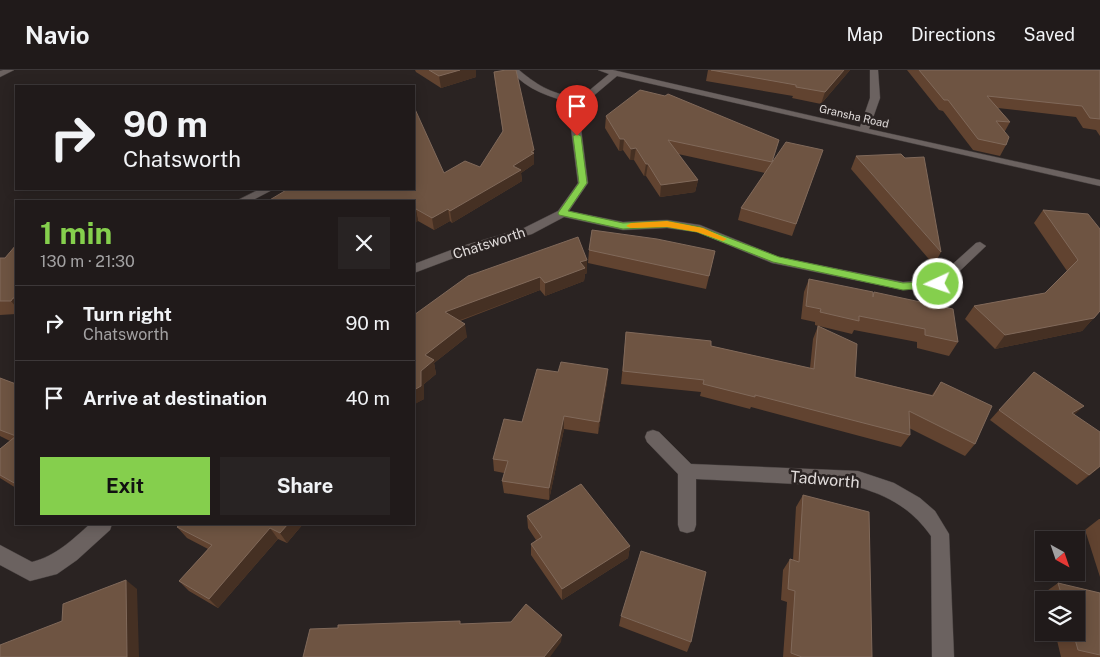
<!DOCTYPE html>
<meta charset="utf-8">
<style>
:root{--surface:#201a1a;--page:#282323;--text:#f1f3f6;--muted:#a2a1a2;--line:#3d3839;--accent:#85cf4d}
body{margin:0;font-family:"Public Sans",sans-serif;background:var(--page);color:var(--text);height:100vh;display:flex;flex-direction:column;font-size:19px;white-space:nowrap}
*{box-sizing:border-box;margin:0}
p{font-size:16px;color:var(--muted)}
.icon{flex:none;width:28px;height:28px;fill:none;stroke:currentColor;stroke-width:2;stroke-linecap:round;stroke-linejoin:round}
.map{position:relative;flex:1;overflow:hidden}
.sheet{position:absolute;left:15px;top:130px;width:400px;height:325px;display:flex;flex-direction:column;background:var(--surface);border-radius:0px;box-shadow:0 2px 12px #0003,0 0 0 1px var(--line)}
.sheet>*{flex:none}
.guide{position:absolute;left:15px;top:15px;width:400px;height:105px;border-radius:0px;box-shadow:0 2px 12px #0003,0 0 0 1px var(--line);background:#201a1a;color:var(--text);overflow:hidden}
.needle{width:32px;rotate:140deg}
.fabs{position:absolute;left:1035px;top:461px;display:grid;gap:10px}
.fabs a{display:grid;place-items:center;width:50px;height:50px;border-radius:0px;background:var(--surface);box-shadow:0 2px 12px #0003,0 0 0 1px var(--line);font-size:25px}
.pin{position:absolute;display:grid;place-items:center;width:42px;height:42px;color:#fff;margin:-51px -21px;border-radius:50% 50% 50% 0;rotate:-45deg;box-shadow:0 0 5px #0007}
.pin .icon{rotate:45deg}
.me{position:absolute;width:55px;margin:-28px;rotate:267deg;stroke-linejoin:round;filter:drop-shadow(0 0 4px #0008)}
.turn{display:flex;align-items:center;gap:18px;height:105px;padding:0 25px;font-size:22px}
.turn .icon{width:65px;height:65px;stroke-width:2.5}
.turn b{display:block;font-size:35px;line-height:42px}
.round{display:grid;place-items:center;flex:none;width:52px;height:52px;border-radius:0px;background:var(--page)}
.head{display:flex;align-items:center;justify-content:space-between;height:85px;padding:0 25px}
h1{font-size:30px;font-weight:700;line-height:38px;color:var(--accent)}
.button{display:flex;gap:10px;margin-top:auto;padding:10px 25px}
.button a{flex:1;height:58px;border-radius:0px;background:var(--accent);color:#111;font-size:20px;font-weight:700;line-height:58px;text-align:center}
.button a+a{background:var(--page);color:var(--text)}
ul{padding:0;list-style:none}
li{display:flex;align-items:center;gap:15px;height:75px;padding:0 25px;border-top:1px solid var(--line)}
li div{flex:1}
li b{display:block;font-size:19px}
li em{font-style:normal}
header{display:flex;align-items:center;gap:30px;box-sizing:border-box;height:70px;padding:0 25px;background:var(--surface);border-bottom:1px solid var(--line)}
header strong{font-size:24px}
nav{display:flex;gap:28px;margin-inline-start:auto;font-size:18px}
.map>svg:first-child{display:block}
</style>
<header>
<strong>Navio</strong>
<nav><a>Map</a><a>Directions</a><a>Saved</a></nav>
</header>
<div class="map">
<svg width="1100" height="587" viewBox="0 0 1100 587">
<rect width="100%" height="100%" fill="#2a2322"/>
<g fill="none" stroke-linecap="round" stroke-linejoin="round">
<g stroke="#443e3d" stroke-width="1">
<g id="minor">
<path d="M3,0H14L0,7V1Z"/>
<path d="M510,0H519C542,19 551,22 579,29L609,4L598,0H613L860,57L870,28V0H878L880,28L869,59L1100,110V116L617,6L585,33L580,51L588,113L569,141L623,152L667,150L700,155L779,187L903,212L935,210L976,173L980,172L986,176L943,217L903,220L772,193L697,162L667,158L623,160L564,147L532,164L467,183L414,203V194L459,177L524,158L558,141L578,113L570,51L576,34C550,27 528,21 510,0Z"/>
<path d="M260,119H274L251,131H236Z"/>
<path d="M653,360L659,362L691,394L858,401L894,413L920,428L935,441L949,464L954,587H932L931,466C912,439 889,426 858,417L696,409V455L694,461L687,463L680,461L678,455V404L647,372L645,367L647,362Z"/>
<path d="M90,454H112L110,460L77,490L57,504L30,511L0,495V475L32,492C56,486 72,470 90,454Z"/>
</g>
</g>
<use href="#minor" fill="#6b6260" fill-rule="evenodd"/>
</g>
<g fill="#614330">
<path d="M415,0H476V7L441,18L416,2Z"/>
<path d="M708,0H850L821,34L792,28L793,26L706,11Z"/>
<path d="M907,0H1100V66L1096,60L1083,58L1076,47L998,38L1010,52L1005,61L1006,75L1000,86L973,80L943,41L939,40Z"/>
<path d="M494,2L534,80V94L521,103L522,111L452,153L450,151L434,160L418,151L414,131L444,103L480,97L503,63L495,12Z"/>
<path d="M606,46L773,92L823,80L792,166L738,150L741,138L765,103L678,84L698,110L695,122L660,127L646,106H644L634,90H630L623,80L619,81L605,58Z"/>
<path d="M856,86L941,182L934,195L851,99Z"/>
<path d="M1043,140L1088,144L1100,241L1082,261L995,279L965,249L974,236L1045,223L1067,201L1034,153Z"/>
<path d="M578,167L587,203L585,204L584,211L545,226L540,220L460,251L467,267L434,293L436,304L424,314V329L414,334V245Z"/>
<path d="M16,175V244L0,245V188H5Z"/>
<path d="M589,180L715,181L706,219L588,193Z"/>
<path d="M809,209L873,224L958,272L949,286L917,278V272L854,260L852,264L819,256L855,307L932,325L941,312L975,374L965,386L909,358L910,365L901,377L751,337L750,339L700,326L701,322L621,314L626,262L711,276L810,298L813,269L818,256L815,255V252L801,249L804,222Z"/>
<path d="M608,299L607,312L598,364L564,359L549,430L504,423L502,411L504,403L494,401L493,389L522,352L558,302Z"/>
<path d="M0,308L16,314V418L0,408V379L10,371L0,366Z"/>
<path d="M999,340L1100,397L1077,415L990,350Z"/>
<path d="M803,425L872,587H783L787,532L781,530L783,500L790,489L793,490L796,437Z"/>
<path d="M527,446L630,476L628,488L562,530L531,485V474L536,470L528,458Z"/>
<path d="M1099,449H1100V507L1085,460Z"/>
<path d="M181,454H303L287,473L278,469L218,538L189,521L179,511L208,479L187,468L177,457Z"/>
<path d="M1058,513L1100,523V587H1061L1055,562H1076V530H1046L1044,523Z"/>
<path d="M621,546L691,572L687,582L619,556Z"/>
</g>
<g fill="#453023">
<path d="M460,0H476V7L441,18L439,6Z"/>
<path d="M844,0H850L821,34L825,22Z"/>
<path d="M620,69H624L623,80L619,81Z"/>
<path d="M636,78L634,90H630L631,79Z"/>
<path d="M534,80V94L521,103L522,111L452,153L450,141L513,96Z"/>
<path d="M646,94H648L646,106H644Z"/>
<path d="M698,110L695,122L660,127L661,115Z"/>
<path d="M416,139L418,151L414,154V140Z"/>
<path d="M448,139L450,151L434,160L432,148Z"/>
<path d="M587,190V203L585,204L584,211L545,226V213L580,192Z"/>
<path d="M540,207V220L447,255L445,242Z"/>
<path d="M13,228L16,232V237L11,231Z"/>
<path d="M1100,241L1082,261L995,279L1005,265Z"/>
<path d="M465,254L467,267L434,293L436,304L424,314V329L415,334L414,330V320L421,301L425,285Z"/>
<path d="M608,299L607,312L598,364L599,352Z"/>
<path d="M1084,336L1073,346L1072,343Z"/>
<path d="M564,346V359L549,430V418Z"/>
<path d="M1100,396V397L1077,415L1089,405Z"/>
<path d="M288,454H303L287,473L280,463Z"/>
<path d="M270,458L278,469L218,538L209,529Z"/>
<path d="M630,476L628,488L562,530V519Z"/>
<path d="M126,510L137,519L139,587H127Z"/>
<path d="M562,565L561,572L550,587H544Z"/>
</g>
<g fill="#6e5442" stroke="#80695a">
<path d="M429,0H460L439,6Z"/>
<path d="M506,0H516L534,80L531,82L534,83L513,96L521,100L450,141L448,139L432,148L416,139L414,140V131H268L288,119H414V37L444,103L465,91L480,97L503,61L494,2Z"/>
<path d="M711,0H844L825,22L796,17V15Z"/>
<path d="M919,0H1100V49L1090,48L1082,36L987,26L1010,52L996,51L1009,67L1006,75L978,69L948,30H944Z"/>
<path d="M640,20L665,26L668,24L779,70L772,92L668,70L698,110L661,115L648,94H646L636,78L631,79L624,69H620L606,46Z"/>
<path d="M786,72L823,80L796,154L741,138Z"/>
<path d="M901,84L905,88L924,87L941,182L856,86Z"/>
<path d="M1043,140L1088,144L1100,159V241L1094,248L1005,265L974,236L1045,223L1078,190Z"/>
<path d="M592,160L657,169L715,181L709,206L589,180Z"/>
<path d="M578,167L587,190L580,192L585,198L545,213L540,207L445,242L465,254L425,285L434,290L421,301V316L414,320V245L468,206Z"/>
<path d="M16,175V228H13L11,231H0V188H5Z"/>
<path d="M809,209L873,222V227L874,222L953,239L958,272L925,265V259L859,246V251L820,242L821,239L806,236Z"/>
<path d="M818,256L857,274L855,307L933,326L941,312L992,336L975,374L909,341L910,365L755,325V327L703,314L704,310L623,301L626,262L711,271V276L814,299Z"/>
<path d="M561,292L608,299L599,352L564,346L549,418L502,411L508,391L493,389L504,349L522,352L537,299L558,302Z"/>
<path d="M1034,302L1084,336L1072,343L1100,362V396L1089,405L999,340Z"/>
<path d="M0,308L16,314V414L0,405V379L16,366L0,360Z"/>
<path d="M581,414L630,476L562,519L531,474L542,467L527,446Z"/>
<path d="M803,425L869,442L872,587H802L791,583L795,521L788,519L790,489L799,492Z"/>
<path d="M181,454H288L280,463L270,458L209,529L179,511L212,475L177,457Z"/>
<path d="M641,481L706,502L691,572L621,546Z"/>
<path d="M126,510L127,587H0V575L62,551L63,534Z"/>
<path d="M1058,513L1100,523V585L1078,580L1073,562H1076V530H1063Z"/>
<path d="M526,534L562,565L544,587H303L310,559L338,558V555L460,551V554L511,552Z"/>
</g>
<path fill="#85cf4d" stroke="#568732" d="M577,64L581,66L587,113L568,141L623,153L667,151L700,157L779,187L903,213L938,211L943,214L938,217L903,220L773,192L697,162L667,157L623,159L559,145L558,143L579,113L573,66Z"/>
<path fill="#f59e0b" d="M667,151L703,158L727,169L723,171L697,162L667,157L631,158L626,156L631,153Z"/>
<g text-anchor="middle" stroke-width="5" stroke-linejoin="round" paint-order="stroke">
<g font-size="11" fill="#e0dbda" stroke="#2a2322">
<text transform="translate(854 46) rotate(13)" y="4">Gransha Road</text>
</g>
<g font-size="14" fill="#e0dbda" stroke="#2a2322">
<text transform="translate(489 173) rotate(-18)" y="5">Chatsworth</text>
</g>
<g font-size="16" fill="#e0dbda" stroke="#2a2322">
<text transform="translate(825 409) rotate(5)" y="6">Tadworth</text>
</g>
</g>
</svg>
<div class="fabs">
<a><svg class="needle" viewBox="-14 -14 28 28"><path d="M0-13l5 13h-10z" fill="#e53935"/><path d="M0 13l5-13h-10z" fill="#a2a1a2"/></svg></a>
<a><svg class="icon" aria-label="layers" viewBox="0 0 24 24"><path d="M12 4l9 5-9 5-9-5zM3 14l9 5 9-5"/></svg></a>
</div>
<div class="pin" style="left:577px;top:66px;background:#d93025"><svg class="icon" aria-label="arrive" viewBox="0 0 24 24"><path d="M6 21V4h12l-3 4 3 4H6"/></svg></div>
<svg class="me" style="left:938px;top:214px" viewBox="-20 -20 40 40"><circle r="17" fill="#85cf4d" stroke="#fff" stroke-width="3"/><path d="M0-11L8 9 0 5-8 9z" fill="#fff"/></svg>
<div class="guide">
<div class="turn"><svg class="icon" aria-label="right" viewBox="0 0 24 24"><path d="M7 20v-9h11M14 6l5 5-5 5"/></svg><div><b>90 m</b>Chatsworth</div></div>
</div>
<section class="sheet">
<div class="head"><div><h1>1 min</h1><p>130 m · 21:30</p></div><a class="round"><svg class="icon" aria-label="close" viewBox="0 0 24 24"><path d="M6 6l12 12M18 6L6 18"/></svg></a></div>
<ul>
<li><svg class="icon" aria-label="right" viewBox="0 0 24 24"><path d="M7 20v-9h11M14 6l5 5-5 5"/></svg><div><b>Turn right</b><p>Chatsworth</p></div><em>90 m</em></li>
<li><svg class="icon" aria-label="arrive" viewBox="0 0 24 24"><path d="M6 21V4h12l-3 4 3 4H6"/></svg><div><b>Arrive at destination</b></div><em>40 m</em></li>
</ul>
<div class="button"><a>Exit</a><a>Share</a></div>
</section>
</div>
